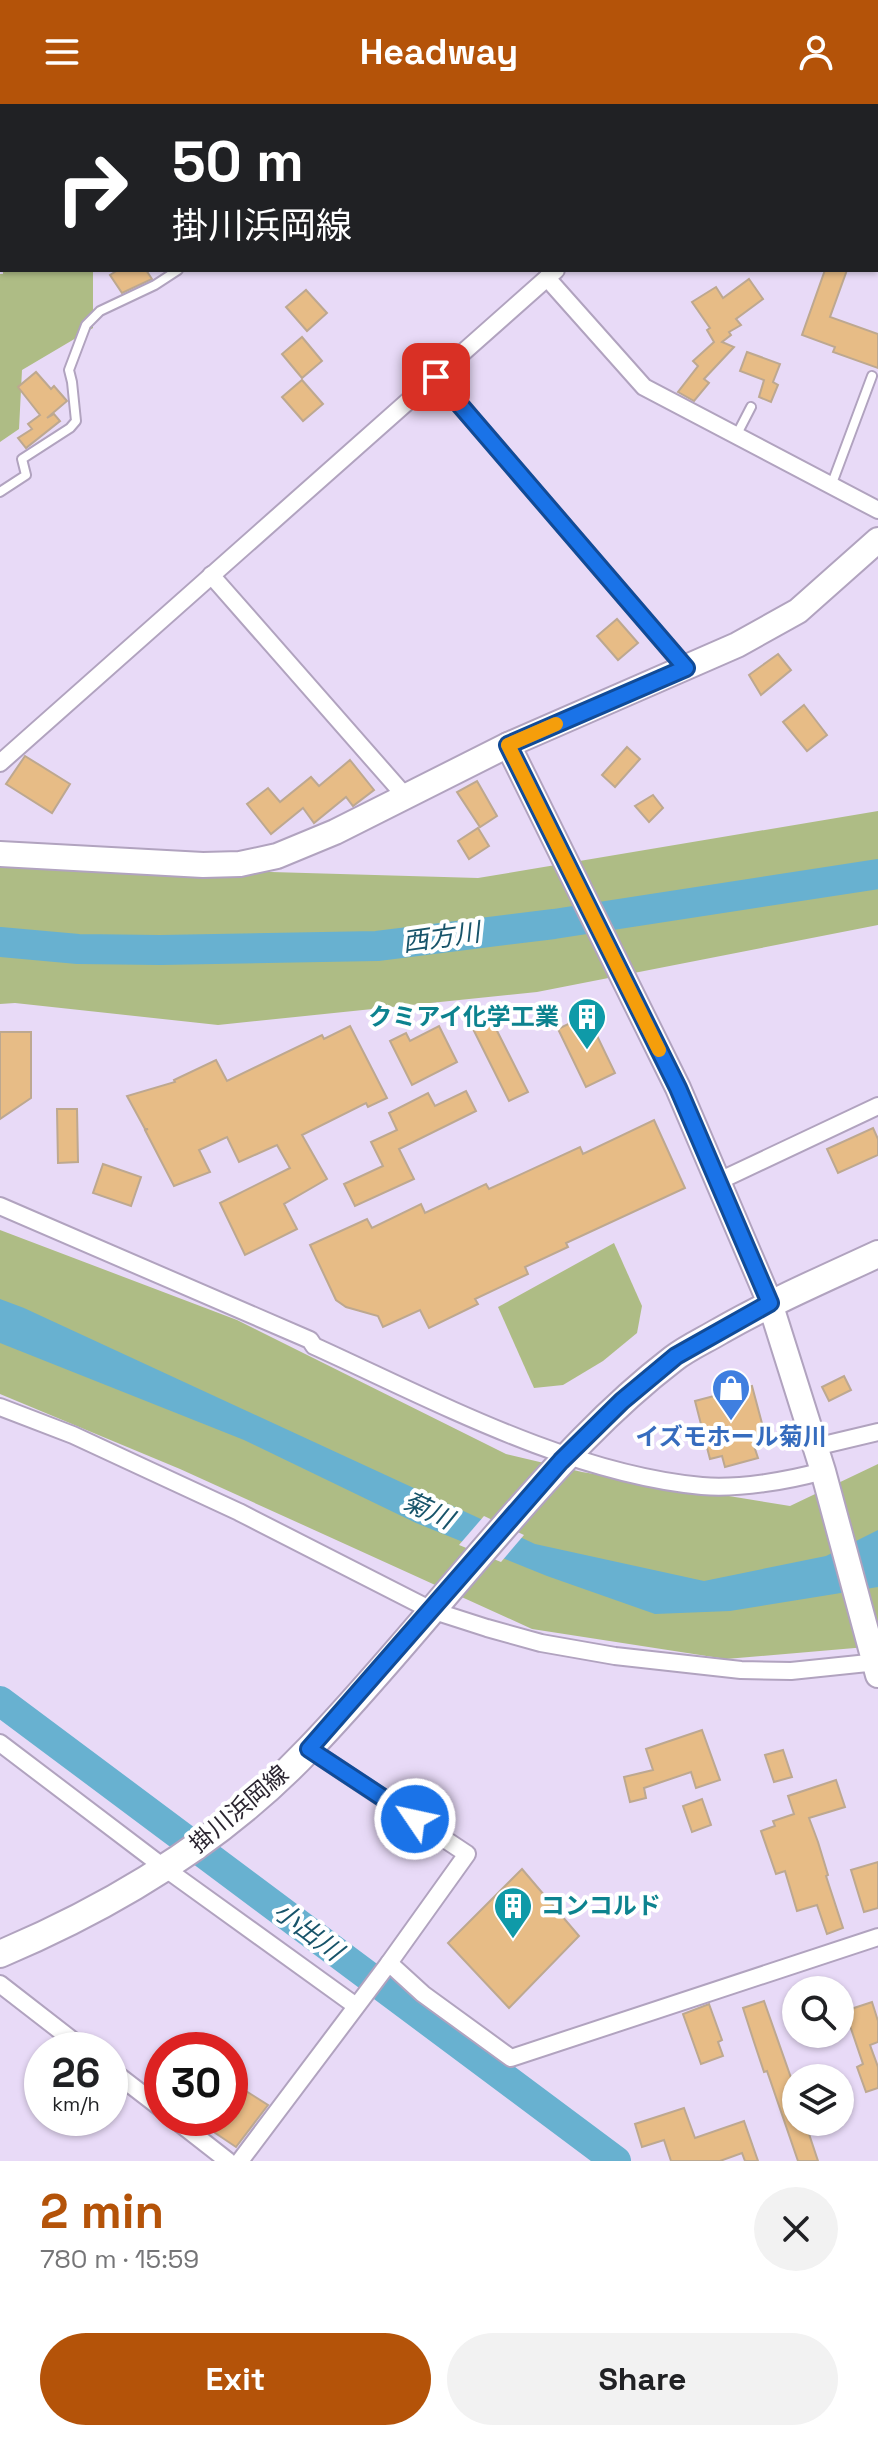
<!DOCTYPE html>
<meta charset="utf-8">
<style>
:root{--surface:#fff;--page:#f2f2f2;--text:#202124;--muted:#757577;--accent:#b45309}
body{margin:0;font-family:"Space Grotesk","Noto Sans JP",sans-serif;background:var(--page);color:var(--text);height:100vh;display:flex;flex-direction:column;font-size:30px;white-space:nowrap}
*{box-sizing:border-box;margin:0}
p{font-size:26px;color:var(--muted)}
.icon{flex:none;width:44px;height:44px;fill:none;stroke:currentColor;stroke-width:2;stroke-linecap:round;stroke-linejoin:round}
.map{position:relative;height:2057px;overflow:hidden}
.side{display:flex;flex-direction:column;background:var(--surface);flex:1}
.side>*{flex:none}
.top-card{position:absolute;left:0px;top:0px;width:878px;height:168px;box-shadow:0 2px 6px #0004;background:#202124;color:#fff;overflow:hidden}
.fabs{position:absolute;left:782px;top:1872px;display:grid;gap:16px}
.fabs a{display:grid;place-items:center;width:72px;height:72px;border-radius:50%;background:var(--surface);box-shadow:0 2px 6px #0004;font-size:40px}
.speed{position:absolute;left:24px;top:1928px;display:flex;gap:16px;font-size:40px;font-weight:700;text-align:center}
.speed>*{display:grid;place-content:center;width:104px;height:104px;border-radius:50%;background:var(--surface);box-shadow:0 2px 6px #0004;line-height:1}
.speed small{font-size:20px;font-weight:400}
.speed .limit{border:12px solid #d22;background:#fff;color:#111}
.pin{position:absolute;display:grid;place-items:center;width:68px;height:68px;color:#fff;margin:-34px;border-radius:16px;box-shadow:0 4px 12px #0006}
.me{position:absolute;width:88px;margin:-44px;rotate:304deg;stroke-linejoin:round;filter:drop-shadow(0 0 6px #0008)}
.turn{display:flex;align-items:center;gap:28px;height:168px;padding:0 40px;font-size:36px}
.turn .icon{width:104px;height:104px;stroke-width:2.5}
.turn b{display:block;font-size:56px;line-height:68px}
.round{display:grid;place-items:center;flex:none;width:84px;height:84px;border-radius:42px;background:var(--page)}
.overview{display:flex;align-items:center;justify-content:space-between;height:136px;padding:0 40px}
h1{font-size:48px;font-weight:600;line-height:60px;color:var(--accent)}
.cta{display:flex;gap:16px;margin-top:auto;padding:16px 40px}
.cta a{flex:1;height:92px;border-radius:48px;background:var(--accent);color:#fff;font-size:32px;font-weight:600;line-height:92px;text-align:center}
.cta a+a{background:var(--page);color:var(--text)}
header{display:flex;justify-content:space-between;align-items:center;height:104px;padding:0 40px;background:var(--accent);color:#fff;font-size:36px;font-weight:600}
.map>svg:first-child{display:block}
</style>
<header><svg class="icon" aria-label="menu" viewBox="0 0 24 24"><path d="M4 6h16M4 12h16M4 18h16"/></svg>Headway<svg class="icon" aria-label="person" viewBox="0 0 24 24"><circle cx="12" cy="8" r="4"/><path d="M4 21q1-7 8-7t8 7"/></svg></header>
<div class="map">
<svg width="878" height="2057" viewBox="0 0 878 2057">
<rect width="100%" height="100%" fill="#e8daf7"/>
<g fill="#aebc85">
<path d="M16,0H236L234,2H18Z"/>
<path d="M3,166H93V224L22,266L19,325L0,338V170H3Z"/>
<path d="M878,707V821L537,888L218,921L15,899L0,900V760L478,774Z"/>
<path d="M0,1126L237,1216L506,1350L582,1368L790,1402L878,1360V1542L726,1555L532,1525L180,1365L0,1290Z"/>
<path d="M614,1139L642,1202L637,1229L603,1257L563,1281L534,1284L498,1203Z"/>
</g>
<path fill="#68b1d0" d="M0,1195L24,1204L535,1440L704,1477L826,1452L878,1426V1483L730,1507L655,1510L547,1472L416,1419L244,1336L0,1239Z"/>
<path fill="#e8daf7" d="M484,1412L524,1431L501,1458L459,1441Z"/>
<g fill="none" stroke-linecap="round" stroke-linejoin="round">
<g stroke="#68b1d0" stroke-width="30">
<path d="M0,838L78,845L160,846L377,842L554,820L878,770"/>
<path d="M0,1597L616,2057"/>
</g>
</g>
<g fill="#e7bc86" stroke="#bda890" stroke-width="2">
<path d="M118,166H146L152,175L122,189L110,171Z"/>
<path d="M825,166H847L830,213L878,230V264L833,248L835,243L802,231Z"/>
<path d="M749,175L763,195L736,215L741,221L729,228L731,231L722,238L734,243L704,275L709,279L694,297L678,288L698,262L693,257L714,238L707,226L710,224L692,198L716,183L723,194Z"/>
<path d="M306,186L327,209L307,227L286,203Z"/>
<path d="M302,233L322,257L302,274L282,250Z"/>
<path d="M747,248L780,260L773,278L778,281L771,298L759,293L764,276L740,267Z"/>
<path d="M36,268L51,285L54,282L67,297L47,314L54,310L60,317L26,344L18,334L32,325L28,320L40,311L18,283Z"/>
<path d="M302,276L323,300L303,317L282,293Z"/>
<path d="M617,515L638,539L618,556L597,532Z"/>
<path d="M778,550L791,566L761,591L749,571Z"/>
<path d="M804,601L827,631L807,647L783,618Z"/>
<path d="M627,643L640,655L615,683L602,671Z"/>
<path d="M25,652L70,680L52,709L6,680Z"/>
<path d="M350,656L374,686L353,702L346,693L314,719L303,704L271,730L247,700L268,684L280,698L311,673L319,682Z"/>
<path d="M477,677L497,712L480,723L457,688Z"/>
<path d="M653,691L663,704L649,718L635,702Z"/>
<path d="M478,724L489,742L469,755L458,737Z"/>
<path d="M587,911L615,969L586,983L558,925Z"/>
<path d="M491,915L528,988L509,997L473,925Z"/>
<path d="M350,922L387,994L368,1003L366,999L302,1031L327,1075L284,1100L297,1125L245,1151L220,1099L290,1064L277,1041L239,1058L227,1033L199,1046L210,1068L174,1082L145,1026L148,1025H145L127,992L175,978L174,976L216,956L227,977L322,931L324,935Z"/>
<path d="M439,922L457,958L412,981L390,937L406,929L410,937Z"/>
<path d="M0,928H31V994L0,1015Z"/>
<path d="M466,987L476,1007L399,1045L414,1075L355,1102L344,1080L383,1062L371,1038L397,1026L389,1009L428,989L435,1002Z"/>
<path d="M57,1005H77L78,1058L58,1059Z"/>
<path d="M654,1016L685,1084L566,1139L568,1143L525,1163L528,1170L475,1195L478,1200L429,1224L420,1206L383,1223L378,1212L346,1203L336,1196L310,1141L367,1115L372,1124L421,1100L425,1109L486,1080L489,1085L580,1043L583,1050Z"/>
<path d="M873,1024L878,1035V1051L838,1069L827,1045Z"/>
<path d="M103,1060L141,1073L131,1102L93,1089Z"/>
<path d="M844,1272L851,1286L829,1297L822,1283Z"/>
<path d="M752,1282L767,1338L754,1342L758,1354L725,1363L722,1352L710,1355L695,1297Z"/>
<path d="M702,1626L720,1676L696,1684L691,1668L644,1684L646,1694L630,1698L624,1673L653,1666L646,1645Z"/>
<path d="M783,1646L792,1673L774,1678L765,1651Z"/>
<path d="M836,1676L845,1703L809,1714L818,1738L828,1771L826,1772L843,1824L827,1830L817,1801L797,1807L785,1767L776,1770L761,1727L775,1722L773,1717L794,1710L788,1692Z"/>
<path d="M702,1695L711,1721L692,1728L683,1702Z"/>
<path d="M878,1758V1804L864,1808L851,1766Z"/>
<path d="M522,1765L579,1832L509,1904L448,1839Z"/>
<path d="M764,1897L796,1988V2018H805L818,2057H798L767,1967L764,1968L754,1938L743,1904Z"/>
<path d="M872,1898L878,1917V1938L870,1941L878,1963V1984L866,1988L857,1963L863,1960L845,1907Z"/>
<path d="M709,1900L722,1936L718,1938L723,1952L701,1960L683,1910Z"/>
<path d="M230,1977L268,2001L236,2043L193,2014H230Z"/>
<path d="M684,2004L695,2034L744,2017L758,2057H745L742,2049L720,2057H671L664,2036L642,2043L635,2020Z"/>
</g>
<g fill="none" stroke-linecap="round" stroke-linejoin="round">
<g stroke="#b1a3bf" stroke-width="12">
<g id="lane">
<path d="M491,0L492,2"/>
<path d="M213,2V0"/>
<path d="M772,2L775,0"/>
<path d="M813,2L815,0"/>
<path d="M876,62L878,61"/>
<path d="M736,332L751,303"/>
<path d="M831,382L872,272"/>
<path d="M0,388L26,371L22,355L70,324L76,317L72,278L69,266L86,221L100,207L155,181L178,166"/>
</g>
</g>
<g stroke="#b1a3bf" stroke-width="20">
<g id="street">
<path d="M547,174L644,283L878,406"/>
<path d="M436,273L686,564"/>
<path d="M211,471L406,693"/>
<path d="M0,659L556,166"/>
<path d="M719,1077L878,1002"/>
<path d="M0,1102L310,1236L314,1242C433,1296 570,1370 702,1382C739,1385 787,1377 823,1367"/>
<path d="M0,1303L73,1331L239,1408L431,1506L487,1524L541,1539L615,1552L741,1566L791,1567L878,1558"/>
<path d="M815,1343L878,1328"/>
<path d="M0,1639L166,1765L356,1902"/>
<path d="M389,1859L423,1890L511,1954L878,1833"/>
<path d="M0,1880L85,1946"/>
<path d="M110,1965L162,2005"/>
<path d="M173,2014L228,2057"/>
<path d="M240,2057L389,1859L467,1750L309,1645"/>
</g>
</g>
<g stroke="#b1a3bf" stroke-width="28">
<g id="secondary">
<path d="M736,0L738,2"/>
<path d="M876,137L878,139"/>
<path d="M508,641L678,984L770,1199L823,1367L878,1571"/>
<path d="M0,750L203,761L240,760L277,752L335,728L508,641L737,541L798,507L878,436"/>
</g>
</g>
<g stroke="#b1a3bf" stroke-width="30">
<path id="primary" d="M0,1850C116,1801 223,1736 310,1644C377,1574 438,1498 502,1425C555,1364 609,1304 673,1255C687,1244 705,1236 720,1227C771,1198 824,1175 878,1150"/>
</g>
<use href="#lane" stroke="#fff" stroke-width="8"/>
<use href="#street" stroke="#fff" stroke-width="16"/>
<use href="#secondary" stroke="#fff" stroke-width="24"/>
<use href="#primary" stroke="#fff" stroke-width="26"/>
</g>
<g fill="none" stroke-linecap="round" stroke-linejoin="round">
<g stroke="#114b97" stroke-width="20">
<path id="route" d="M415,1715L309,1645L561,1357L622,1297L676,1252L770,1199L678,984L508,641L686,564L436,273"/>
</g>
<use href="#route" stroke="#1a73e8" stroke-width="14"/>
<path stroke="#f59e0b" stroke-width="14" d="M556,620L508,641L659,946"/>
</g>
<defs>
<g id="building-pin" transform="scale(2)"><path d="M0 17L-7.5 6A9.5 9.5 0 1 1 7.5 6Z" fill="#0f9aa8" stroke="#fff"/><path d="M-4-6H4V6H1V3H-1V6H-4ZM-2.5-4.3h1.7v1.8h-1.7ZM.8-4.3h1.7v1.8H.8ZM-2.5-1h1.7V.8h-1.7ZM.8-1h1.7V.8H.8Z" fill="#fff"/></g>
<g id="shop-pin" transform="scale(2)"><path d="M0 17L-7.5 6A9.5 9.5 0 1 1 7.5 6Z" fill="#3f7fe0" stroke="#fff"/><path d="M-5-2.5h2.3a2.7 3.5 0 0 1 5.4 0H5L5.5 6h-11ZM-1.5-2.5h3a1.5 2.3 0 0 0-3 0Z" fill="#fff"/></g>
</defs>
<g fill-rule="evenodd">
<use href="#building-pin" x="587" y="913"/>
<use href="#shop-pin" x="731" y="1284"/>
<use href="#building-pin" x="513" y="1802"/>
</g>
<g text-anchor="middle" stroke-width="8" stroke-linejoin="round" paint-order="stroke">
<g font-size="24" font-weight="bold" fill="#0d838f" stroke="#fff" text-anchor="end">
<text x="559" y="921">クミアイ化学工業</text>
<text x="541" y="1810" text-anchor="start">コンコルド</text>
</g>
<g font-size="24" font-weight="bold" fill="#366cbe" stroke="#fff">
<text x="731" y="1341">イズモホール菊川</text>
</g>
<g font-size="24" fill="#2b2530" stroke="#fff">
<text transform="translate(239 1705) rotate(-40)" y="8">掛川浜岡線</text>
</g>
<g font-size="26" font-style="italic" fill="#18546a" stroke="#fff">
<text transform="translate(441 833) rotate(-8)" y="9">西方川</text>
<text transform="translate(428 1406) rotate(25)" y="9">菊川</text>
<text transform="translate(308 1827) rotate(37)" y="9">小出川</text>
</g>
</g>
</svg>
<div class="fabs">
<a><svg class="icon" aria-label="search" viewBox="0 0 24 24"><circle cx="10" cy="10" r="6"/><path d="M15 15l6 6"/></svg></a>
<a><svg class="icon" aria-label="layers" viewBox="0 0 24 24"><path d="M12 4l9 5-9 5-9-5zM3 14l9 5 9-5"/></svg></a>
</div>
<div class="speed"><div>26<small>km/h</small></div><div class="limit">30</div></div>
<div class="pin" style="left:436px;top:273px;background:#d93025"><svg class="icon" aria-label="arrive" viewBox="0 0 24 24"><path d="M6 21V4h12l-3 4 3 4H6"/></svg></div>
<svg class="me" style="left:415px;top:1715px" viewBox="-20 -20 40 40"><circle r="17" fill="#1a73e8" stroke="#fff" stroke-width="3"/><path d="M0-11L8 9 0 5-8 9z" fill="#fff"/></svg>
<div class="top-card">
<div class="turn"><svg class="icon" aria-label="right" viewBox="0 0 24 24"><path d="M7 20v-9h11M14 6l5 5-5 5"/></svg><div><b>50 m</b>掛川浜岡線</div></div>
</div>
</div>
<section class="side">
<div class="overview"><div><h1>2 min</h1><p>780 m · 15:59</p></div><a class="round"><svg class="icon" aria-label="close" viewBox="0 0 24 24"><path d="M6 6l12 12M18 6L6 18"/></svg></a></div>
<div class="cta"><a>Exit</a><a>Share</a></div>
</section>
